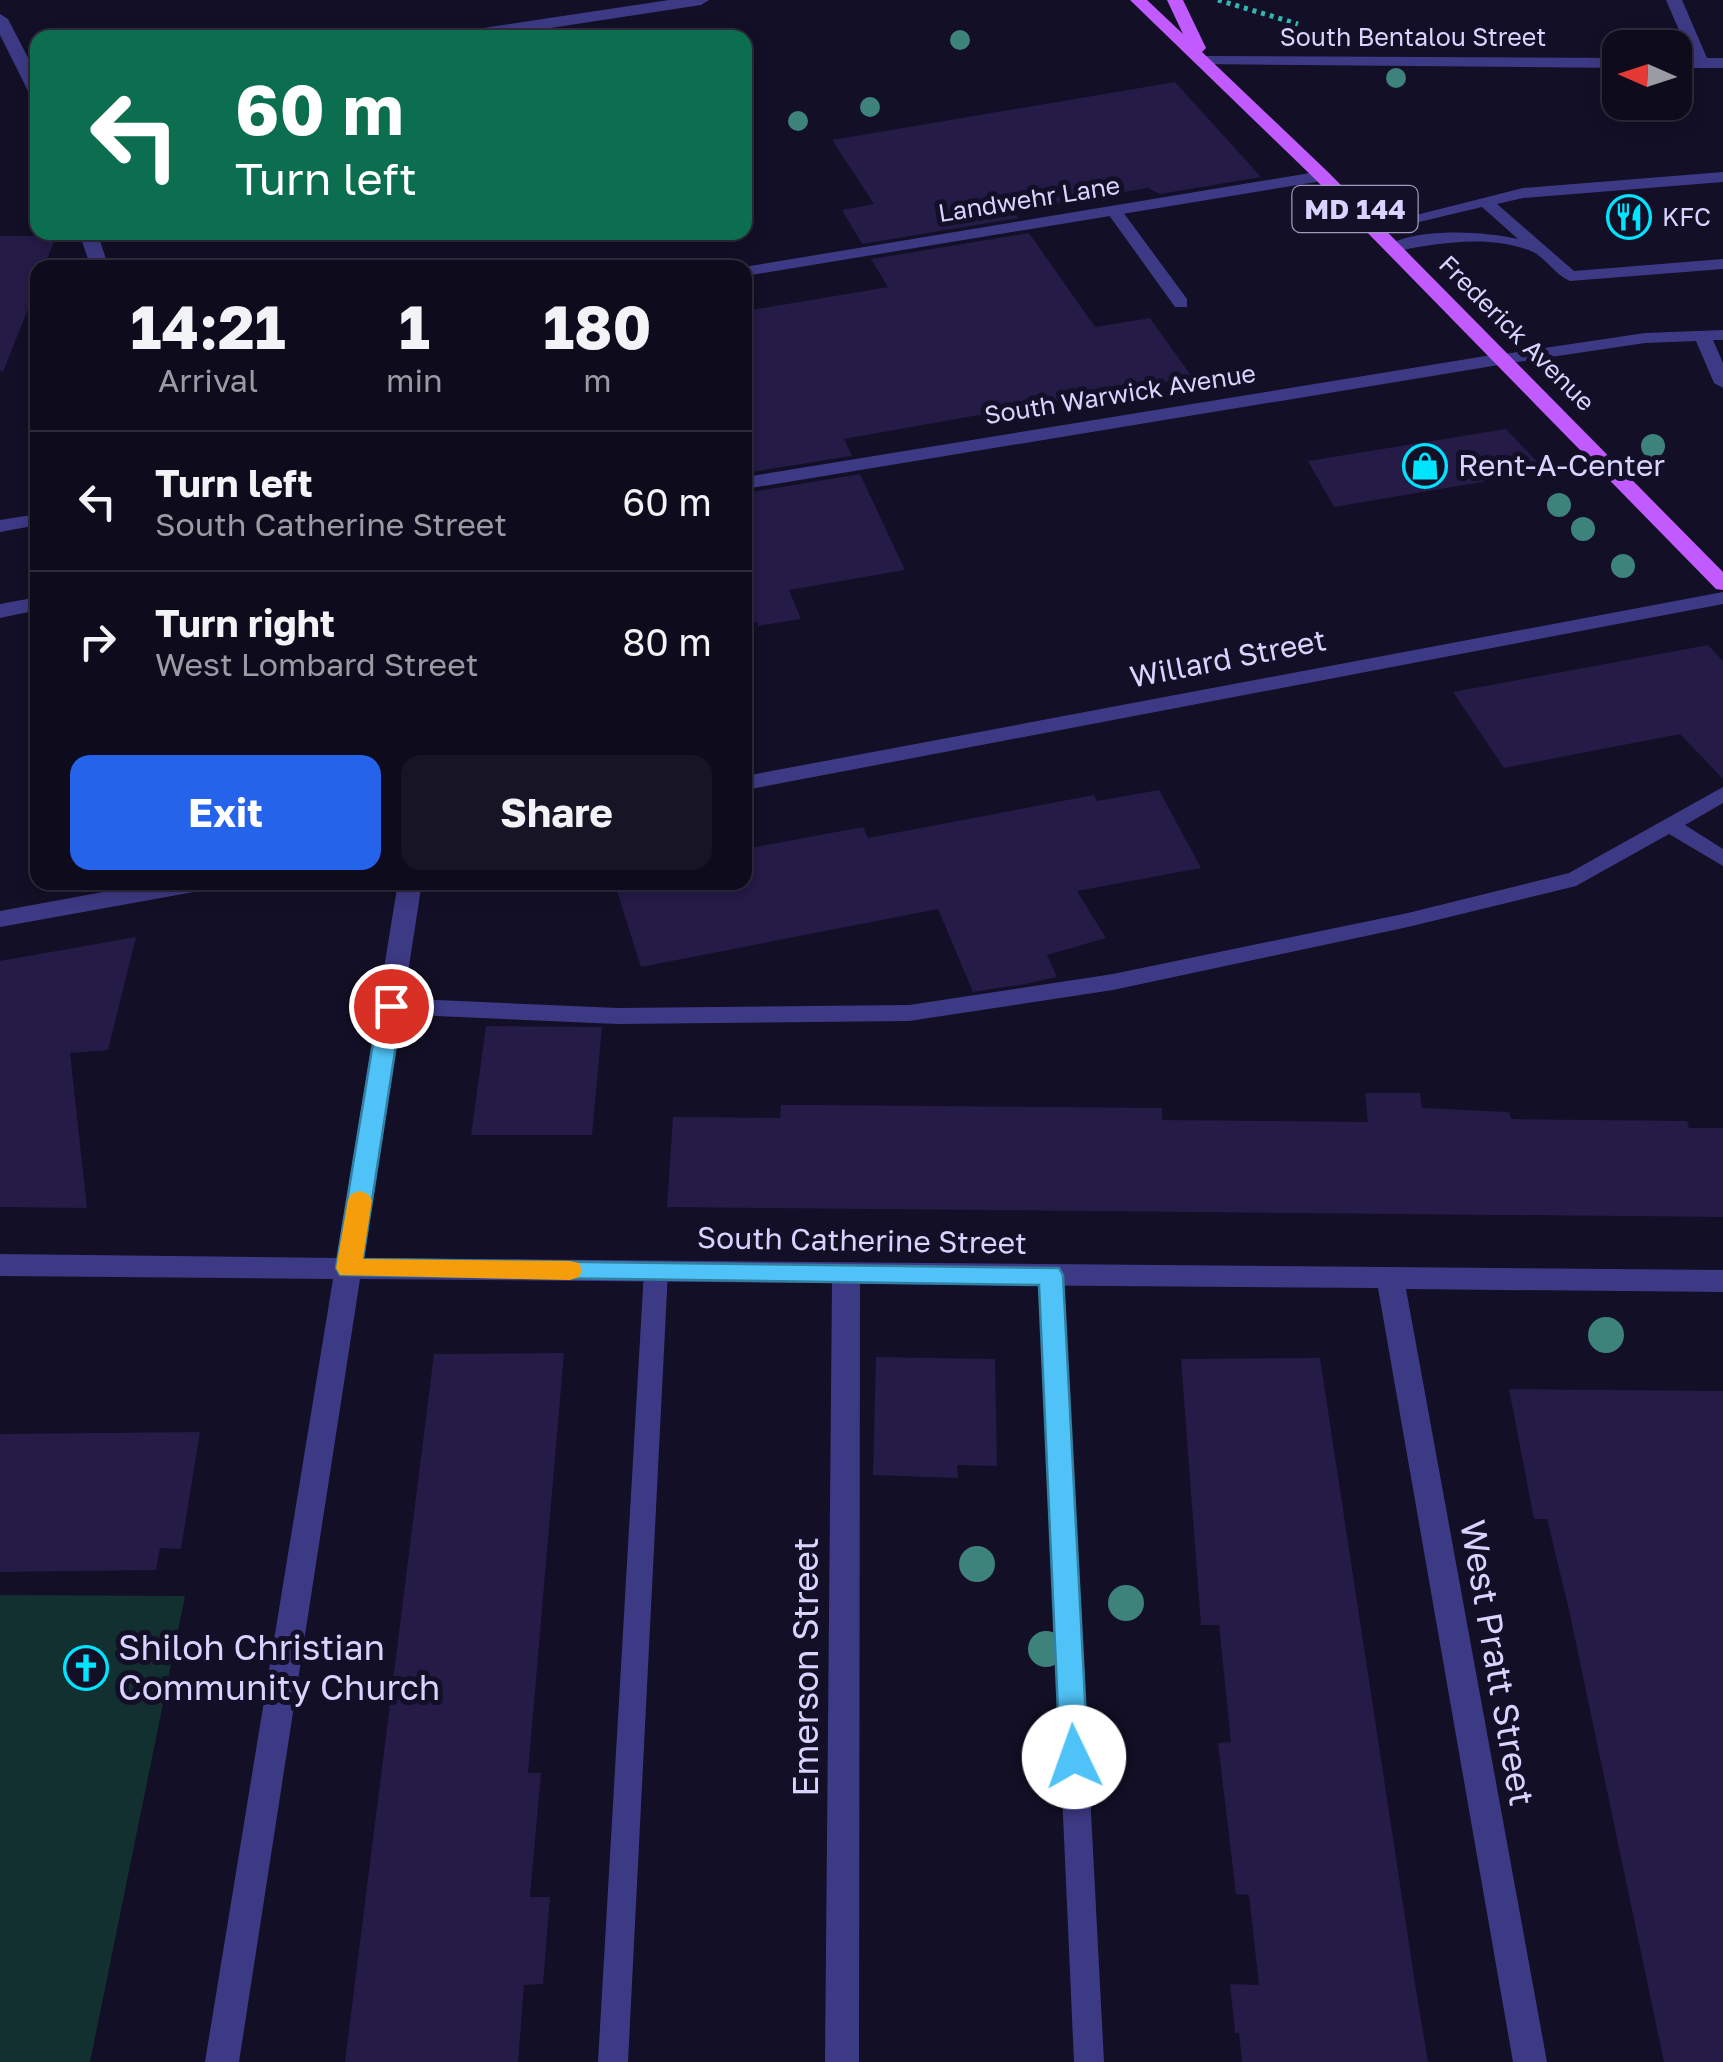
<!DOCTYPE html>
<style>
:root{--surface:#0e0b1c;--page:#171425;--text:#f1f3f6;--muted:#9b9ba3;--line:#2e2b3b;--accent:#2563eb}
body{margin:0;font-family:"Golos Text",sans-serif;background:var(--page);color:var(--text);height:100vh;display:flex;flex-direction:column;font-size:38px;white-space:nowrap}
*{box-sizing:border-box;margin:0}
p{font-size:32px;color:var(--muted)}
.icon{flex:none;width:55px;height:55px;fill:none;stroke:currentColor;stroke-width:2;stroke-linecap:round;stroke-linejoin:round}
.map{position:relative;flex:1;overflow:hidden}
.drawer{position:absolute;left:30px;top:260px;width:722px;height:630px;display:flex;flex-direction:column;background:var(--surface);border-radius:20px;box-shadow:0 5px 15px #0003,0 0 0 2px var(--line)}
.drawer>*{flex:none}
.top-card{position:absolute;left:30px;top:30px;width:722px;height:210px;border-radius:20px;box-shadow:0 5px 15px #0003,0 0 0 2px var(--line);background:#0b6e4f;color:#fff;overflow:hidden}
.needle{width:65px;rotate:273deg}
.buttons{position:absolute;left:1602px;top:30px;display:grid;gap:20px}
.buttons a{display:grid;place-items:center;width:90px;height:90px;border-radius:20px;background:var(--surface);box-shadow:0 5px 15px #0003,0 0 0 2px var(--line);font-size:50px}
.pin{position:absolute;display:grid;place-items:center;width:85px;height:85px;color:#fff;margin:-42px;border:5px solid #fff;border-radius:50%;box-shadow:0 2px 10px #0007}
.me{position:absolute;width:110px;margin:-55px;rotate:357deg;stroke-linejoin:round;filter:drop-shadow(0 0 8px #0008)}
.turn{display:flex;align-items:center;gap:35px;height:210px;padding:0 40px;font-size:45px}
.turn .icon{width:130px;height:130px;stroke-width:2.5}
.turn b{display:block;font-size:70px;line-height:85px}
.eta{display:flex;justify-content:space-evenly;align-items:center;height:170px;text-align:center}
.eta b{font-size:60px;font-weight:700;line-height:70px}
.cta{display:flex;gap:20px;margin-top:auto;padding:20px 40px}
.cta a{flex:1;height:115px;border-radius:20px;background:var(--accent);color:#fff;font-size:40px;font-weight:700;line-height:115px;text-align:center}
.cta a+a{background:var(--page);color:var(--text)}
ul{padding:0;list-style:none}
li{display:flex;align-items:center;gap:30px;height:140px;padding:0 40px;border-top:2px solid var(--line)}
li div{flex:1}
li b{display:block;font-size:38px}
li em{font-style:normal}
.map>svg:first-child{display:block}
</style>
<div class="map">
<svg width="1723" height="2062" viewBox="0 0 1723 2062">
<rect width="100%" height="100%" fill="#130f26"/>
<path fill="#12302f" d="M0,1595L185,1596L90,2062H0Z"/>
<g fill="#241b47">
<path d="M1175,82L1261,177L1160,194L1148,188L1013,210L1018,218L862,244L842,210L874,204L832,140Z"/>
<path d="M1029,233L1095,327L1150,318L1192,377L844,439L852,456L745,473V311L888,287L871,259Z"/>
<path d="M0,236H56L44,268H38V284L3,372L0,371Z"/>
<path d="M1506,429L1546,471L1334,507L1308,461Z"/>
<path d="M860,474L905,570L789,590L801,619L758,626L757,622L745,624V493Z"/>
<path d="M1708,645L1723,661V779L1680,734L1504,768L1453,692Z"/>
<path d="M1159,790L1201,868L1077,891L1106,938L1047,955L1057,977L1025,984L973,992L938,909L641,967L614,882H745V849L863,827L868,838L1094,795L1097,801Z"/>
<path d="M136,937L108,1050L70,1053L87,1208L0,1207V961Z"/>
<path d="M486,1026L602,1027L592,1135H471Z"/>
<path d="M1365,1093H1420L1422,1108L1509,1112L1511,1119L1687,1121L1689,1128H1723V1217L667,1207L673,1117L780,1118L781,1105H814L1162,1108V1120L1368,1122Z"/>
<path d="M564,1353L528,1773H541L530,1897H550L543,1984L524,1985L518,2062H345L434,1354Z"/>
<path d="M876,1357L995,1359L997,1466L957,1465L958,1478L873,1475Z"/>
<path d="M1320,1358L1415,1983L1428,2062H1242L1239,2033H1235L1230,1984L1259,1985L1249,1895L1236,1894L1218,1743L1231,1742L1219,1625H1201L1181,1359Z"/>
<path d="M1509,1389L1723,1391V2062H1664L1569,1610L1547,1519H1534Z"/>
<path d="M200,1432L181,1549L160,1548L156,1570L0,1572V1434Z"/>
</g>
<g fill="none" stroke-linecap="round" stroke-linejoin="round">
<path stroke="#2fb8b0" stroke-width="5" stroke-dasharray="4 5" stroke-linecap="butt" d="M1218,0L1298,24"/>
<g fill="#3d3a85" fill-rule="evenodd">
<path d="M1723,172V182L1523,198L1497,204L1574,271L1723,259V269L1570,281C1555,275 1547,259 1533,252C1491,234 1437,243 1393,252L1385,247C1413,227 1484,231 1518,239L1482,207L1373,233L1365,228L1523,188Z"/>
<path d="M1114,206L1120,208L1187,299V307H1175L1106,211Z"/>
<path d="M1723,330V340H1713L1723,363V388L1714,383L1696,341L1645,343L1504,364L1495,359L1504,354L1645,333Z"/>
<path d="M38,514V525L0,532V520Z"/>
<path d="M1723,787V803L1685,825L1723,849V866L1669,834L1576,886L1408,927L1113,990L909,1021L618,1024L391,1014L380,1006L391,998L618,1008L909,1005L1113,974L1408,913L1569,873Z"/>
<path d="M656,1261L665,1264L668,1271L628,2062H598L644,1271L647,1264Z"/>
<path d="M1051,1265L1060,1268L1063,1275L1104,2062H1074L1039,1275L1042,1268Z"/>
</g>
<g fill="#3d3a85" fill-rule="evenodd">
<path d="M669,0H709L701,5L485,38H442L450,33Z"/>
<path d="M1666,0H1682L1707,58H1723V68H1675V58H1691Z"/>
<path d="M0,14L8,19L38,77V100L30,95L0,35Z"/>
<path d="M1205,56L1620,58V68L1199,64L1197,61Z"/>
<path d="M1322,171L1328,172V180L745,276V268H738Z"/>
<path d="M79,232H97L109,268H91Z"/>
<path d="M1504,353L1511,355V363L745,489V477Z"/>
<path d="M1723,592V604L745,790V776Z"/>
<path d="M38,597V610L0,618V604Z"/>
<path d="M157,882H217L205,890L0,927V911Z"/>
<path d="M398,882H422L364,1258L1723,1270V1292L1406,1289L1547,2062H1513L1378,1288L860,1284L859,2062H825L832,1283L360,1279L239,2062H205L333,1279L0,1276V1254L337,1258Z"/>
</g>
<path fill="#c25bff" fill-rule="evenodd" d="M1130,0H1147L1183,34L1167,0H1183L1206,48L1202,52L1328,172L1723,572V590L1716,589L1316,180Z"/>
</g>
<g fill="#3d827b">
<circle cx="960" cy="40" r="10"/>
<circle cx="1396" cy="78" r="10"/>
<circle cx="870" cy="107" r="10"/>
<circle cx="798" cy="121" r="10"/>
<circle cx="1653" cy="446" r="12"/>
<circle cx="1559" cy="505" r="12"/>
<circle cx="1583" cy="529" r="12"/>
<circle cx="1623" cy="566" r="12"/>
<circle cx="1606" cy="1335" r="18"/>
<circle cx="977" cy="1564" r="18"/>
<circle cx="1126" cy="1603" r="18"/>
<circle cx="1046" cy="1649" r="18"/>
</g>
<path fill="#4fc3f7" stroke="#337fa1" stroke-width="2.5" d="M391,998L402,1006L363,1259L1059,1268L1063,1275L1088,1757L1084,1766L1074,1770L1064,1766L1060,1757L1039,1285L340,1275L336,1268L379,1006Z"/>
<path fill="#f59e0b" d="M360,1191L368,1194L372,1200L363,1259L570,1261L579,1263L582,1270L579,1277L570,1280L340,1275L336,1268L348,1200L351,1194Z"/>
<defs>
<g id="restaurant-ring" transform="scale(2.25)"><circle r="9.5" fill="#130f26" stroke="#00e5ff" stroke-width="1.5"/><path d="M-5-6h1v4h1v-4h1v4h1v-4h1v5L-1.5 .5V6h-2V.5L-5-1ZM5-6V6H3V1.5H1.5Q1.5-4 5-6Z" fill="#00e5ff"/></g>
<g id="shop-ring" transform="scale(2.25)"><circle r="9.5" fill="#130f26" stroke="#00e5ff" stroke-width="1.5"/><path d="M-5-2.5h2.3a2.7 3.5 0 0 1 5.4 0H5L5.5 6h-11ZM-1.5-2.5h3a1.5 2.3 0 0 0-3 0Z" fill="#00e5ff"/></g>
<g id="church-ring" transform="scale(2.25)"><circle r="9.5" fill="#130f26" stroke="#00e5ff" stroke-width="1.5"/><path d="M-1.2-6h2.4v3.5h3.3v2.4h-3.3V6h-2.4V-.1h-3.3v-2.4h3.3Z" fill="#00e5ff"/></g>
</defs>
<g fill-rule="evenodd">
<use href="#restaurant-ring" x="1629" y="217"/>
<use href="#shop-ring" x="1425" y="466"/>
<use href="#church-ring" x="86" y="1668"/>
</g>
<g text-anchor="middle" stroke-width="10" stroke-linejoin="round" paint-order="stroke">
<g font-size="25" fill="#d9d4ff" stroke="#130f26">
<text x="1413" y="46">South Bentalou Street</text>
<text transform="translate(1029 199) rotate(-9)" y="9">Landwehr Lane</text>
<text transform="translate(1517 333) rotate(45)" y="9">Frederick Avenue</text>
<text transform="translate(1120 394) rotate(-9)" y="9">South Warwick Avenue</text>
</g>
<g font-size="25" fill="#d9d4ff" stroke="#130f26" text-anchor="start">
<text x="1662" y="226">KFC</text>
</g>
<rect fill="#130f26" stroke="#9e99be" stroke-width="2.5" x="1292.5" y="186" width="125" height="46" rx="8"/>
<g font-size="28" font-weight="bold" fill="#d9d4ff">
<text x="1355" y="219">MD 144</text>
</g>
<g font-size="30" fill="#d9d4ff" stroke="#130f26" text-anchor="start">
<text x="1458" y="476">Rent-A-Center</text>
</g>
<g font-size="30" fill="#d9d4ff" stroke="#130f26">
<text transform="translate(1228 659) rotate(-11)" y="10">Willard Street</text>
<text transform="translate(862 1241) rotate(1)" y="10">South Catherine Street</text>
</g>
<g font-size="35" fill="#d9d4ff" stroke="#130f26" text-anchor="start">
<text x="118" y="1660">Shiloh Christian<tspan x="118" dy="40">Community Church</tspan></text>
</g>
<g font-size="35" fill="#d9d4ff" stroke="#130f26">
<text transform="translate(1497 1663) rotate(80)" y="12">West Pratt Street</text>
<text transform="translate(806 1667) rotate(-90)" y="12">Emerson Street</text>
</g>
</g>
</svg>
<div class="buttons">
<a><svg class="needle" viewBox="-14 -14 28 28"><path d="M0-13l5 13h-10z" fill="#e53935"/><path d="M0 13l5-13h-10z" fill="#9b9ba3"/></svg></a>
</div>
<div class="pin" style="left:391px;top:1006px;background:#d93025"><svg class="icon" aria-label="arrive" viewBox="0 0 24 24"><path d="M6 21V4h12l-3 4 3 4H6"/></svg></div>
<svg class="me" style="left:1074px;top:1757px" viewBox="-20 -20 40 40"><circle r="19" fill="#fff"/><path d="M0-13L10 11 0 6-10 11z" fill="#4fc3f7"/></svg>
<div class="top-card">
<div class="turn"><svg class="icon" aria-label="left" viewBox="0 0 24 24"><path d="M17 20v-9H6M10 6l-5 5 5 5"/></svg><div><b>60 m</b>Turn left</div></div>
</div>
<section class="drawer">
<div class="eta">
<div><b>14:21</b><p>Arrival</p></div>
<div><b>1</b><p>min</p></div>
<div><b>180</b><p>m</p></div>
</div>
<ul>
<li><svg class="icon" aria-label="left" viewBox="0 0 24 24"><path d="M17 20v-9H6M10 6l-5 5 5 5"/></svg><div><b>Turn left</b><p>South Catherine Street</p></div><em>60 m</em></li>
<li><svg class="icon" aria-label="right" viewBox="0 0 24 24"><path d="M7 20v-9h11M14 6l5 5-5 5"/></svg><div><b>Turn right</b><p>West Lombard Street</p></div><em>80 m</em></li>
</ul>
<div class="cta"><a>Exit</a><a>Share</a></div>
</section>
</div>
